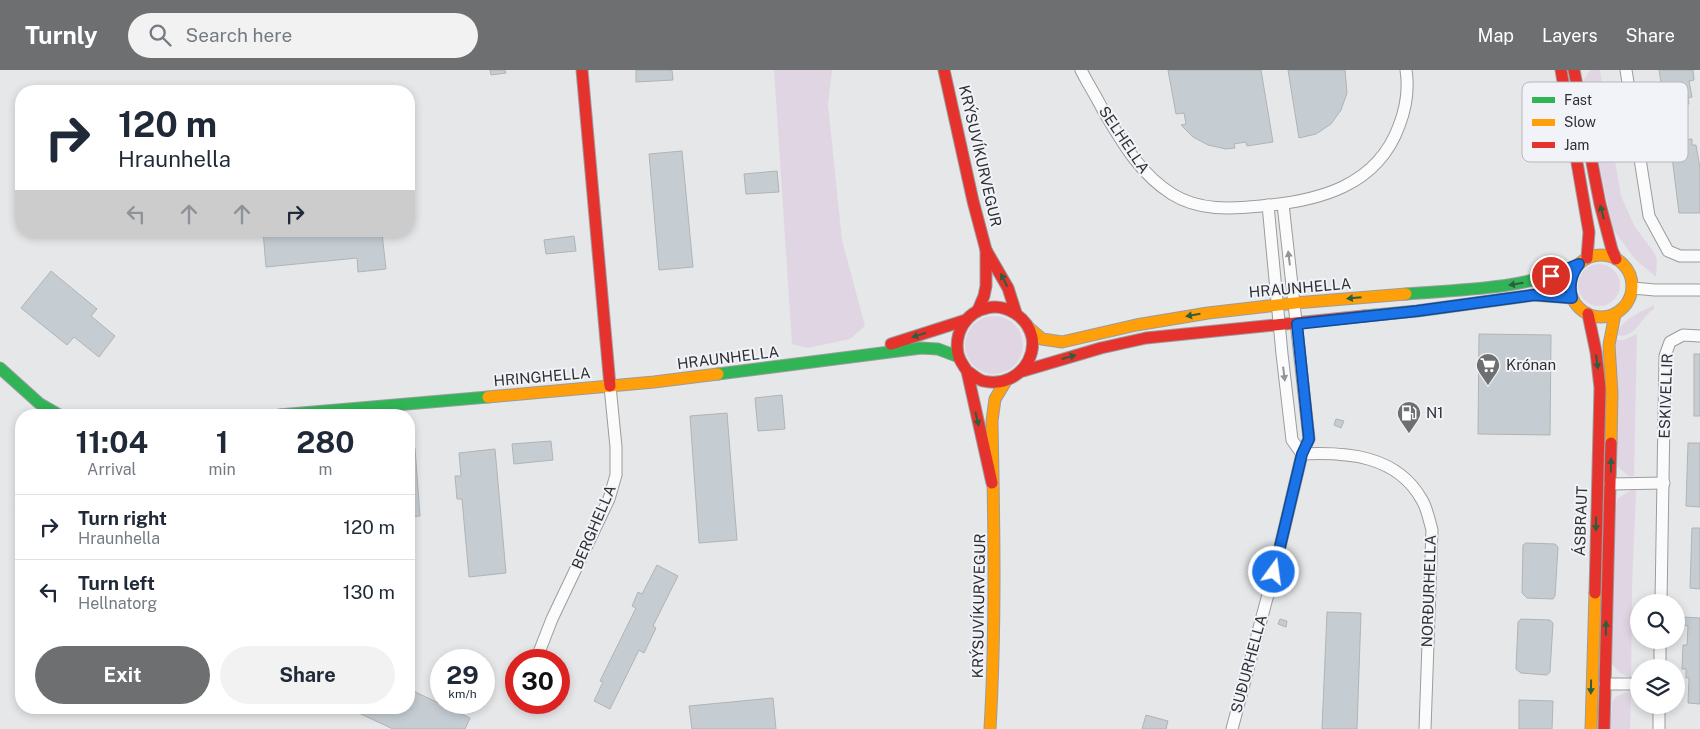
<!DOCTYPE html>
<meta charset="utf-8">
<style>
:root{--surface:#fff;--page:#f2f2f3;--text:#1f2937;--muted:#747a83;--line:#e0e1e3;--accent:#6e6f71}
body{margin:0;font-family:"Public Sans",sans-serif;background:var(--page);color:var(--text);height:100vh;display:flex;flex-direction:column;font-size:19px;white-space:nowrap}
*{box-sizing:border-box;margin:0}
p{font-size:16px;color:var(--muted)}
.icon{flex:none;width:28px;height:28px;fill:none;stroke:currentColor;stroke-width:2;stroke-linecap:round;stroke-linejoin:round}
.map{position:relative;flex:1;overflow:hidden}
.sheet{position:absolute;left:15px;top:339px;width:400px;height:305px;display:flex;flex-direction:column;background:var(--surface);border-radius:20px;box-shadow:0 2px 8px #0003}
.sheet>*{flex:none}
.banner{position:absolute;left:15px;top:15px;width:400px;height:152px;border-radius:20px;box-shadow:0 2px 8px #0003;background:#fff;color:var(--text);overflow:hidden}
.buttons{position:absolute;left:1630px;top:524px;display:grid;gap:10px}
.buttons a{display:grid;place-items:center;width:55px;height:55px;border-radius:50%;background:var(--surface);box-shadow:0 2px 8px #0003;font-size:25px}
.speed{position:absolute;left:430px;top:579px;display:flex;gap:10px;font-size:25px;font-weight:700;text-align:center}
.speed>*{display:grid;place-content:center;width:65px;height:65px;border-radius:50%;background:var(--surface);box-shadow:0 2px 8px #0003;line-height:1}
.speed small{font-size:12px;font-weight:400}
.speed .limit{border:8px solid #d22;background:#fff;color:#111}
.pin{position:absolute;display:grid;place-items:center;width:42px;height:42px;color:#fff;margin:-21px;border:2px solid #fff;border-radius:50%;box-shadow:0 1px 5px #0007}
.me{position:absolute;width:55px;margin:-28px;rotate:14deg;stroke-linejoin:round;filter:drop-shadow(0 0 4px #0008)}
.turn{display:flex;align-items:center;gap:18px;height:105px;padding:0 20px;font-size:22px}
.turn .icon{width:65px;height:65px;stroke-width:2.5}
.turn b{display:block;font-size:35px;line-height:42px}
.lanes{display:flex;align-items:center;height:48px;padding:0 20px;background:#0003;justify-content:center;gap:25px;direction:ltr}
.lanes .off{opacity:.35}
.eta{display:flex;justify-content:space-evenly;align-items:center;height:85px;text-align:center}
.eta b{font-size:30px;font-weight:700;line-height:35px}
.action{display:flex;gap:10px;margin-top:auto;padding:10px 20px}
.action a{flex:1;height:58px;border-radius:30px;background:var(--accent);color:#fff;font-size:20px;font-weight:700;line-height:58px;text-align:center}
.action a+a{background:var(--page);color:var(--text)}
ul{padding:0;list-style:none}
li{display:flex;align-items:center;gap:15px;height:65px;padding:0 20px;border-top:1px solid var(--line)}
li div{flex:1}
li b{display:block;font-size:19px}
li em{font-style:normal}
header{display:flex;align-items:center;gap:30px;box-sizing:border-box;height:70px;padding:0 25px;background:var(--accent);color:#fff}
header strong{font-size:24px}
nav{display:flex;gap:28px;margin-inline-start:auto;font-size:18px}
.search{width:350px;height:45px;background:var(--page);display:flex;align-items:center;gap:12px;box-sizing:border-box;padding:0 18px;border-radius:28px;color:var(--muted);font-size:19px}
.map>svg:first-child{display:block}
</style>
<header>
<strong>Turnly</strong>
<div class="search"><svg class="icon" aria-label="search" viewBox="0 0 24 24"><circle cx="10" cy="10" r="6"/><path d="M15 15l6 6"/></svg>Search here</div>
<nav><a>Map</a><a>Layers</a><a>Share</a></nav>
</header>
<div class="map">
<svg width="1700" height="659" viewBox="0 0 1700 659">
<rect width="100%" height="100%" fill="#e5e7e9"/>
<g fill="#e0d6e3">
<path d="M774,0H832L828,35L842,170L865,256L850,269L808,278L792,274Z"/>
<path d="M1591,0H1600L1621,126L1635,157L1653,181L1657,189L1656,207L1635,189L1613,159L1582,13L1588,3Z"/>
<circle cx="1599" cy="215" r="21"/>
<path d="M1654,235V239C1640,247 1636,270 1616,265C1623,248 1639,243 1654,235Z"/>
<circle cx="994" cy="275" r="29"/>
<path d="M1637,264L1634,406H1629L1625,403L1617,396L1614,270H1623Z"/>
<path d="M1632,420H1636L1632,516L1631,608L1620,603L1612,594L1616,434L1618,428Z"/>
<path d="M1631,621L1630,659H1610L1612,632C1616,625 1623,623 1631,621Z"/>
</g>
<g fill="#c5cdd3" stroke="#b1b3b4">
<path d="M490,0H505L506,3L491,5Z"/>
<path d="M636,0H672L673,10L636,12Z"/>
<path d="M1168,0H1261L1273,72L1247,76L1246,72L1234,74L1235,78L1226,79L1208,75L1193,67L1181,55L1186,54L1184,43L1176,44Z"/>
<path d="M1288,0H1345L1347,23L1341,40L1331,54L1316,64L1299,68Z"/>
<path d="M1659,0H1693L1694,10L1689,11L1692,27L1688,28L1689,34L1665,38Z"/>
<path d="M1692,69V75H1696L1700,98V143H1679L1670,71Z"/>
<path d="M682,81L693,197L659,200L649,84Z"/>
<path d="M777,101L779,122L746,124L744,104Z"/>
<path d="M263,161H357V166L382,163L386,199L358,202L357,188L266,197Z"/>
<path d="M574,166L576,181L546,184L544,170Z"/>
<path d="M51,201L97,239L91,246L115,266L99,287L74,267L67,275L21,238Z"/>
<path d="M1479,264L1551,265L1550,365L1478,364Z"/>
<rect x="1694" y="284" width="6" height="62"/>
<path d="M782,325L785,359L758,361L755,328Z"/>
<path d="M727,343L737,470L699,473L690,346Z"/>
<path d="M1336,349L1344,351L1341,358L1334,355Z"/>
<path d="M551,371L553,390L514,394L512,374Z"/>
<path d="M1688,373H1700V437L1686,436Z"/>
<path d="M409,378H415L420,446L409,447Z"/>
<path d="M495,379L506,503L469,507L462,429H457L455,406H461L459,383Z"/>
<path d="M21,431V443L15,438Z"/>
<path d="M1692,458H1700V519L1690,518Z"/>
<path d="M1526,473L1555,474L1558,477L1555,526L1553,529L1527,528L1522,523L1523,475Z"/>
<path d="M657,495L678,506L653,556L656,558L644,583L639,580L610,639L594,631L603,612L600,611L636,538L632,536L638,522L642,524Z"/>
<path d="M1327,542L1361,543L1357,659H1322Z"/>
<path d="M1682,547L1700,548V634L1688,633L1689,608H1686V599H1682L1683,575H1687L1688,556L1682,555Z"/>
<path d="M1280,549L1287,551L1286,557L1278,554Z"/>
<path d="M1521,549L1550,550L1553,553L1550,602L1547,605L1521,603L1516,599L1518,552Z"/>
<path d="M409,619L470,648L465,659H393L348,638H409Z"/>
<path d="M773,628L776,659H692L689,636Z"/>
<path d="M1519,630L1553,631L1552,659H1519Z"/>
<path d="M1146,645L1168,651L1166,659H1142Z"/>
</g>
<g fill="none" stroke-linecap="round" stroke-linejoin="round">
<g stroke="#9a9c9e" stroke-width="13">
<g id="street">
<path d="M1081,0C1088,14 1096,26 1103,40C1122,72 1140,104 1172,124C1199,141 1231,139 1261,136C1319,131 1377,116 1399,56C1406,38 1409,19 1406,0"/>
<path d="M1626,0L1649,146L1668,181L1680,186H1700"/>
<path d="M1268,135L1282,284L1292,370L1302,384"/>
<path d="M1633,218L1655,220H1700"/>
<path d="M1302,384C1347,382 1397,385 1422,430C1427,438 1429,450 1432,460L1425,659"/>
<path d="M1610,414L1664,413"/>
<path d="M1661,532L1665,286L1670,272L1683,265L1700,266"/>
<path d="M536,590L552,549L609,429L616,405V377L610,316"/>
<path d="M1660,598V570"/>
<path d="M1605,614H1639"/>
<path d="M1659,635V659"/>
<path d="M1232,659L1274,502L1302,384L1309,369L1283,134"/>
</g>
</g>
<g stroke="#9a9c9e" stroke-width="13">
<g id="fast">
<path d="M1406,224C1465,219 1525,220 1579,194"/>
<path d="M1364,246L1417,241L1534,225L1572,228"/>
<path d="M0,298L40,334L59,345"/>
<path d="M718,304L921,278L938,279L959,287"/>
<path d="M279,345L488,327"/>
</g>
</g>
<g stroke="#9a9c9e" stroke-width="13">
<g id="slow">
<circle cx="1601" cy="216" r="31"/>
<path d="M1028,257L1042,269L1062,272L1136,255L1208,243L1295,233L1406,224"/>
<path d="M488,327L654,312L718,304"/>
<path d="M1611,373L1612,323L1609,275L1615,244"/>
<path d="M990,659C996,556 994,454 992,351L995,329L1006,311"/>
<path d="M1591,659L1595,523"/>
</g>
</g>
<g stroke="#9a9c9e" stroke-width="13">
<g id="jam">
<path d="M582,0L610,316"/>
<path d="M944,0L973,131L986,180V216L984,226L978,240"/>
<path d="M1561,0L1589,162L1587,188"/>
<path d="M1574,0L1600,134L1612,180L1616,189"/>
<path d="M986,180L1008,218L1016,243"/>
<path d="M1588,244L1596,282L1600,318L1595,523"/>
<path d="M891,274L966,250"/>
<path d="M967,301C972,304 977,309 983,311C1024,321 1052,269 1016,244C1007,238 998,235 987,238C966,242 954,263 958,284C959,290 964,296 967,301L992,413"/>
<path d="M1023,301L1101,278L1146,268L1364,246"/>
<path d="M1604,659L1611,373"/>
</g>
</g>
<use href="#street" stroke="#fbfbfc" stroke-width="11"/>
<use href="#fast" stroke="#30b455" stroke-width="11"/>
<use href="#slow" stroke="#ff9f0a" stroke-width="11"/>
<use href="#jam" stroke="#e5322d" stroke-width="11"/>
</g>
<defs><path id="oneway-solid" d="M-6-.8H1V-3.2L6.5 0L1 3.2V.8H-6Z" transform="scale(1.25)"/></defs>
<g fill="#2f5e3e">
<use href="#oneway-solid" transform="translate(1602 142) rotate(-105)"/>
<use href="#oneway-solid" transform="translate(1004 210) rotate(-117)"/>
<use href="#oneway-solid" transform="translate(1516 214) rotate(171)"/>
<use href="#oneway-solid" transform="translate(1354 228) rotate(175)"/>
<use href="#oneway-solid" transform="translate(1193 245) rotate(170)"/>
<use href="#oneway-solid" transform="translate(919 265) rotate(163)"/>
<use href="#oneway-solid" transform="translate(1069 287) rotate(-16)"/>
<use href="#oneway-solid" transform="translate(1597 292) rotate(82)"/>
<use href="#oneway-solid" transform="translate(977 349) rotate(77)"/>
<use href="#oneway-solid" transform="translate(1611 395) rotate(-89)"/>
<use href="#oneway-solid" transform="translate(1596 454) rotate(91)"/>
<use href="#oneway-solid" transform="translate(1606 558) rotate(-89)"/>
<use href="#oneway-solid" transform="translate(1591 617) rotate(91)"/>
</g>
<g fill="#949596">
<use href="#oneway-solid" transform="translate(1289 188) rotate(-97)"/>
<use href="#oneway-solid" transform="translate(1284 304) rotate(83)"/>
</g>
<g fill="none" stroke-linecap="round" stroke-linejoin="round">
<g stroke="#114b97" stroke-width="12">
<path id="route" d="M1274,502L1302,384L1309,369L1297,254L1417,241L1534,225L1572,228C1569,215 1571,205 1579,194L1551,206"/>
</g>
<use href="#route" stroke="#1a73e8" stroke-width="9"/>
</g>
<defs>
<g id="supermarket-pin" transform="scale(1.25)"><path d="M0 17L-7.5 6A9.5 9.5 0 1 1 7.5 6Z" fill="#6e6f71" stroke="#f1f3f9"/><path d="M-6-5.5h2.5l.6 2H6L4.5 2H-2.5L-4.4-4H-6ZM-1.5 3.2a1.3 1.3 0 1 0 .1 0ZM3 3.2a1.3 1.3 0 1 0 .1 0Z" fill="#fff"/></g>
<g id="fuel-pin" transform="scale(1.25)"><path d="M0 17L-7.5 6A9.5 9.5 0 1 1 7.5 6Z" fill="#6e6f71" stroke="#f1f3f9"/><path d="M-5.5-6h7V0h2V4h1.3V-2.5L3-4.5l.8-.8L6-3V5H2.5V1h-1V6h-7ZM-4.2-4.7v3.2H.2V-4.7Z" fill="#fff"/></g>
</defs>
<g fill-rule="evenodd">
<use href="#supermarket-pin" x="1488" y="295"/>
<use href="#fuel-pin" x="1409" y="343"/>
</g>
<g text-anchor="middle" stroke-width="4" stroke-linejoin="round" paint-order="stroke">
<g font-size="15" fill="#2e2f31" stroke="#f1f3f9">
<text transform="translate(1124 70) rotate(56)" y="5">SELHELLA</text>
<text transform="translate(980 86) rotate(77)" y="5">KRÝSUVÍKURVEGUR</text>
<text transform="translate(1300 218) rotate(-5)" y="5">HRAUNHELLA</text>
<text transform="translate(728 288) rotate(-7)" y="5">HRAUNHELLA</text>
<text transform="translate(542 307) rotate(-5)" y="5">HRINGHELLA</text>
<text transform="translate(1666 326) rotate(-88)" y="5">ESKIVELLIR</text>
<text transform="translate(1581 451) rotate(-88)" y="5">ÁSBRAUT</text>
<text transform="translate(594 457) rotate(-67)" y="5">BERGHELLA</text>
<text transform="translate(1429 521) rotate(-88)" y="5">NORÐURHELLA</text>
<text transform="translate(979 536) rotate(-89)" y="5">KRÝSUVÍKURVEGUR</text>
<text transform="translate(1249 594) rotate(-75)" y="5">SUÐURHELLA</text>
</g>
<g font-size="15" fill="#2e2f31" stroke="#f1f3f9" text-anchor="start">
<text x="1506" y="300">Krónan</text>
<text x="1426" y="348">N1</text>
</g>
</g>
<rect x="1522" y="12" width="166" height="80" rx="8" fill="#f1f3f9" stroke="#b6b8bd" stroke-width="1"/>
<rect x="1532" y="27" width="23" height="6" fill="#30b455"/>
<rect x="1532" y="49" width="23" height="7" fill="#ff9f0a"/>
<rect x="1532" y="72" width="23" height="6" fill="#e5322d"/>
<g font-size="14" fill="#2e2f31">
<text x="1564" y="35">Fast</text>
<text x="1564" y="57">Slow</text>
<text x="1564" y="80">Jam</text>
</g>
</svg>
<div class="buttons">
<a><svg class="icon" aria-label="search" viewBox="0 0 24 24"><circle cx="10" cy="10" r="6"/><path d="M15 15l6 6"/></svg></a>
<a><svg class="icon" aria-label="layers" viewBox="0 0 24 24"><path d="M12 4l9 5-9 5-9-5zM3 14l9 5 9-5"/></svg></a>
</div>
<div class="speed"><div>29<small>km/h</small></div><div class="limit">30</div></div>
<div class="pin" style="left:1551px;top:206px;background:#d93025"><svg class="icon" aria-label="arrive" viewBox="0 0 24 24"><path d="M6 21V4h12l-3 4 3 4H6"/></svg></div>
<svg class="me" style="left:1274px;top:502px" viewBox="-20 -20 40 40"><circle r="17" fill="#1a73e8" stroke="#fff" stroke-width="3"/><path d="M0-11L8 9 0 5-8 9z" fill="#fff"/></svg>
<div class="banner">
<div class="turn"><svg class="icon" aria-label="right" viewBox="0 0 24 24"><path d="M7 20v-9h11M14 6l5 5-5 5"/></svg><div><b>120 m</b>Hraunhella</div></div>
<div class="lanes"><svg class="icon off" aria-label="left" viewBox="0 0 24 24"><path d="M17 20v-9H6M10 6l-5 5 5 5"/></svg><svg class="icon off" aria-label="ahead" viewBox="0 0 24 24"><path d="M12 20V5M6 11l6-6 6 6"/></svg><svg class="icon off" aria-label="ahead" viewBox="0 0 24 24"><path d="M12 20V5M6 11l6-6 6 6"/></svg><svg class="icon" aria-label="right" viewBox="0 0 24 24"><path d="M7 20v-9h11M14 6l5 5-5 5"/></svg></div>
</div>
<section class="sheet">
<div class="eta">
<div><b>11:04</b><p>Arrival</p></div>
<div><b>1</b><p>min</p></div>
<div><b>280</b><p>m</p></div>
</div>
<ul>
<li><svg class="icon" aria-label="right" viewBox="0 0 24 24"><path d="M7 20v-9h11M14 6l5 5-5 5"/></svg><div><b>Turn right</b><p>Hraunhella</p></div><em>120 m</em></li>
<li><svg class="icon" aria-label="left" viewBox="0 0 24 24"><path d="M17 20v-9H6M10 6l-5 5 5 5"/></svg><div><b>Turn left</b><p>Hellnatorg</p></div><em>130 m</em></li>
</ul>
<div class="action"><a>Exit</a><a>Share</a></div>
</section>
</div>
